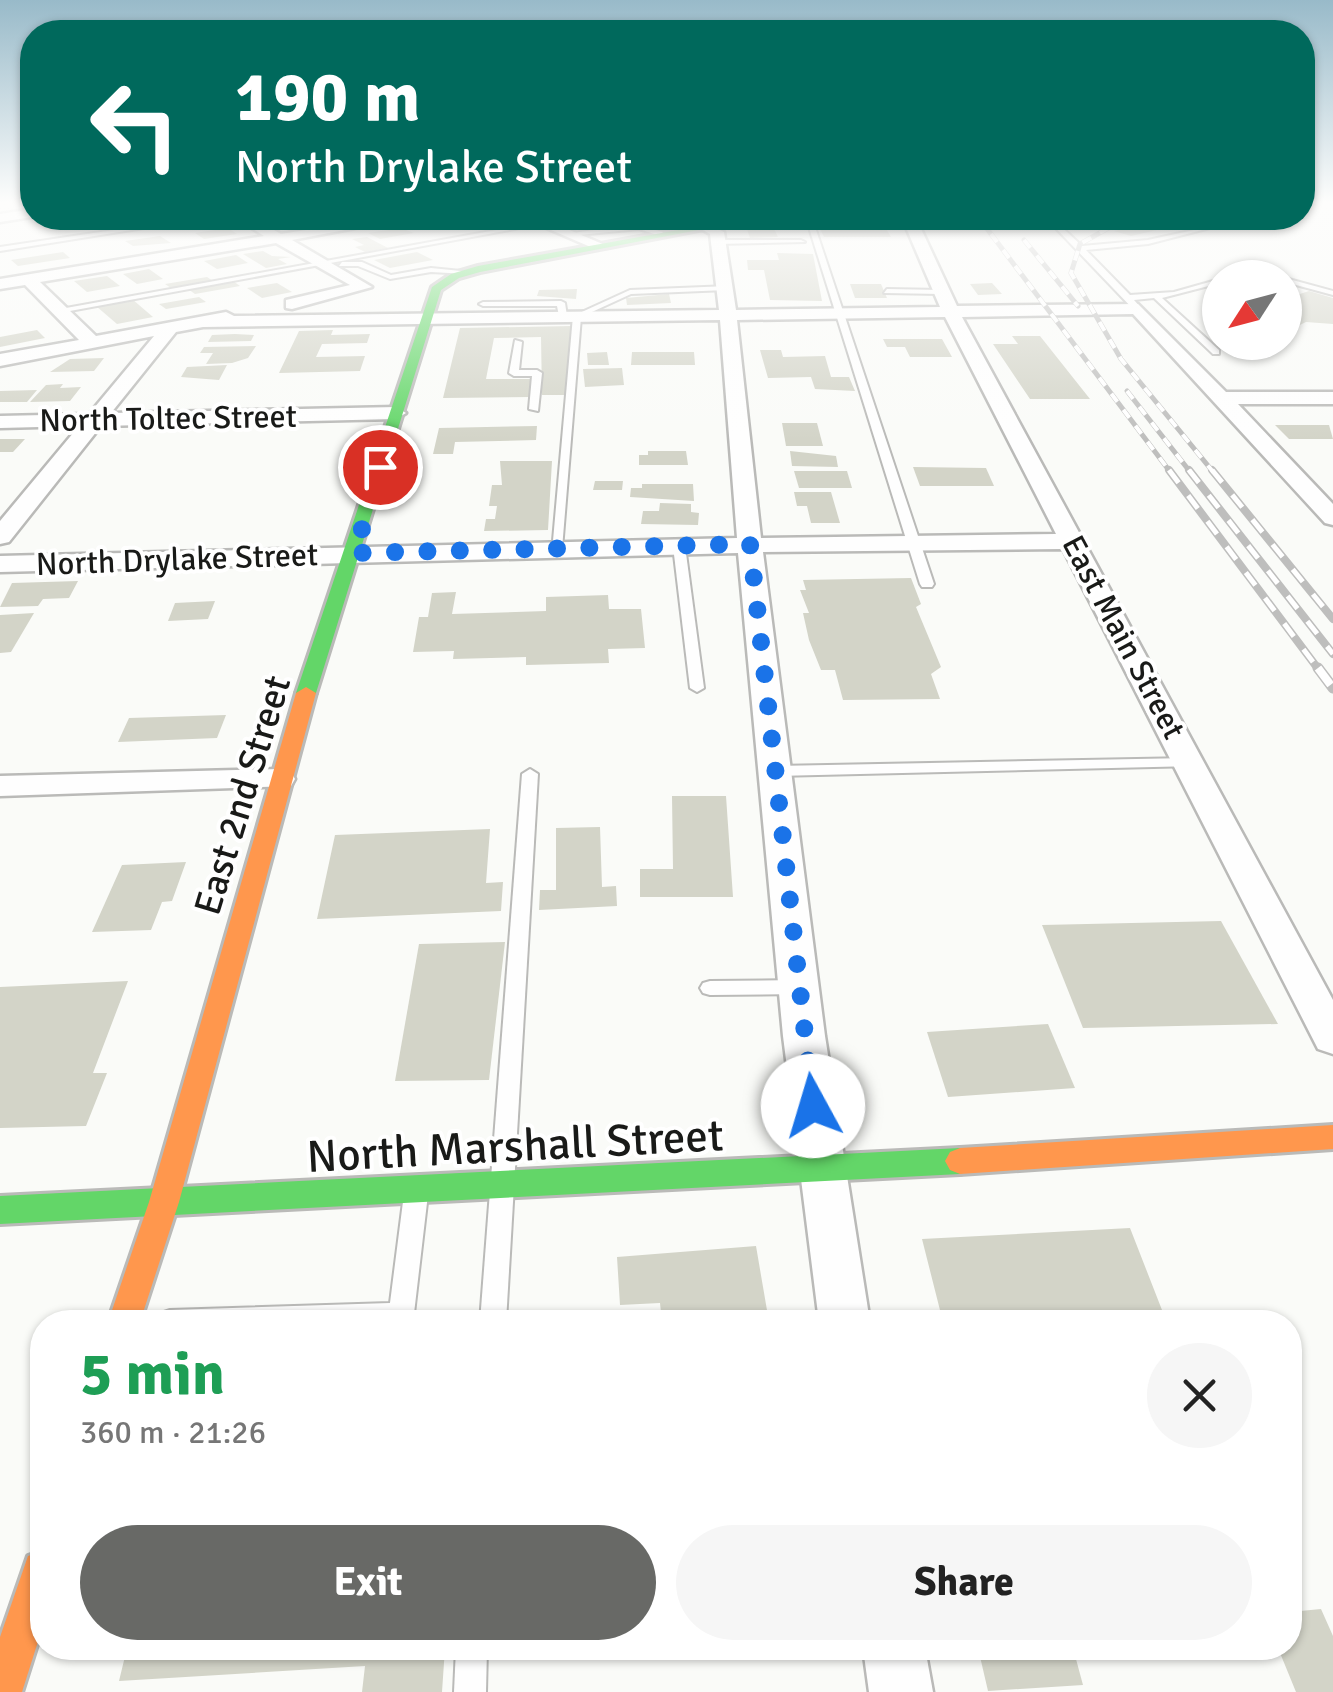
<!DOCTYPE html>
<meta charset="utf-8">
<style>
:root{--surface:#fff;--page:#f6f6f6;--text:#222;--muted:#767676;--accent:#686966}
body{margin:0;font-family:Signika,sans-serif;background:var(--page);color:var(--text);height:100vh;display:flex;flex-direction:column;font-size:38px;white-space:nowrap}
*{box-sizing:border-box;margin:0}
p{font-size:32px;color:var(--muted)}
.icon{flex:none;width:55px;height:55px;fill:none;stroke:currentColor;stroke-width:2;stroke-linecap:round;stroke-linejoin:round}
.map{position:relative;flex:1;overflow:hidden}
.sheet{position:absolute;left:30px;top:1310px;width:1272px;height:350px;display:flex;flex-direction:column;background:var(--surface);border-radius:40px;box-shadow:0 2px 8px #0004}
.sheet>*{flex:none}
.hud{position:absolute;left:20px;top:20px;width:1295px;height:210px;border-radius:40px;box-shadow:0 2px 8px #0004;background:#00695c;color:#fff;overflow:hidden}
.needle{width:65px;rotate:234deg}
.buttons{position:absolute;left:1202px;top:260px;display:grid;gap:20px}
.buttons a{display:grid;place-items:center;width:100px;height:100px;border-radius:50%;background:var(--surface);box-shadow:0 2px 8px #0004;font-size:50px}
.pin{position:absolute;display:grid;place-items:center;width:85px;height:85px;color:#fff;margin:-42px;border:5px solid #fff;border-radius:50%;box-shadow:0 2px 10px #0007}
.me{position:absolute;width:110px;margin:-55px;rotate:354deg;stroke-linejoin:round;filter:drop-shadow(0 0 8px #0008)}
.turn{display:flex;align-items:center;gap:35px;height:210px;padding:0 50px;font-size:45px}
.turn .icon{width:130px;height:130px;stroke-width:2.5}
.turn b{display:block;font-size:70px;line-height:85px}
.round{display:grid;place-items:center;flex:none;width:105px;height:105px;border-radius:52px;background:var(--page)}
.overview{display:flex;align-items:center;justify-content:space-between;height:170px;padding:0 50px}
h1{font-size:60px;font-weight:700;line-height:75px;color:#1e9e55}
.button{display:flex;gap:20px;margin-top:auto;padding:20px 50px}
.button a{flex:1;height:115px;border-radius:60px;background:var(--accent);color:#fff;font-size:40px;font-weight:700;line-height:115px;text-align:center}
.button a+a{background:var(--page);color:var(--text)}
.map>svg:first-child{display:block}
</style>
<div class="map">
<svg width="1333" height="1692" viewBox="0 0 1333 1692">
<rect width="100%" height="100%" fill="#fafbf8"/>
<g fill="#d3d4c8">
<path d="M816,220H881L891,237H824Z"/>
<path d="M1139,225L1157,230L1131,236L1114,231Z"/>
<path d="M228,228L237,234L204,239L195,233Z"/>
<path d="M401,228L414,233L380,239L368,233Z"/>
<path d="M747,229H774L778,237L750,238Z"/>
<path d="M160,236L171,243L133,246L125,241Z"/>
<path d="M367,237L388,248L365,252L355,247L364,245L352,239Z"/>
<path d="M263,251L272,256L291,257L278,259L287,264L266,268L243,254Z"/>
<path d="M63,252L70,258L18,266L11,260Z"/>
<path d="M417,252L433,260L390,268L374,260Z"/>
<path d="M777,253L813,254L822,301L770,300L764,270H748L747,260H779Z"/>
<path d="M236,255L248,263L217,269L204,261Z"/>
<path d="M149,269L163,279L137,284L123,274Z"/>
<path d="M107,276L120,286L87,292L74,281Z"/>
<path d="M207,277L213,281L171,288L165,284Z"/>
<path d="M233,281L240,286L195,294L188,289Z"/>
<path d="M277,283L292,292L262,298L247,288Z"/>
<path d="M992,283L1002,294L978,295L970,284Z"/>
<path d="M850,284H881L887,298H855Z"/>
<path d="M577,289L576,299L537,296L539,290Z"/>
<path d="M1309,291L1333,298V324L1306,322L1285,332V299Z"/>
<path d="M669,294L671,303L627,305L626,298Z"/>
<path d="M199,297L206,302L166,309L159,304Z"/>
<path d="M132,299L153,317L117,324L96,306Z"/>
<path d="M572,326L571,395H542L541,337L494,338L486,379H533L531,397L443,398L460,328Z"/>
<path d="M37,330L45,338L0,347V337Z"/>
<path d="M333,330L331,335L370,334L367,343L322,344L316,357L365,356L360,371L279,373L299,331Z"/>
<path d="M212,335L235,334L254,335L251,341L208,342Z"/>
<path d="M1012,336H1040L1090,399H1030L993,344H1018Z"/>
<path d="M883,339H942L952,357H910L905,347H887Z"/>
<path d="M256,346L248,358L232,363L206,364L213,353H200L204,347Z"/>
<path d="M760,350H781L783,357L825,356L831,377H849L855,391L815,389L811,377L768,378Z"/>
<path d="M607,352L609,365H588L587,353Z"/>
<path d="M632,352H694L695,365H631Z"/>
<path d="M104,358L94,371L50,372L70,359Z"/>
<path d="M227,365L219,380L181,377L187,367Z"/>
<path d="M622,368L624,385L585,387L583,369Z"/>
<path d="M63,384L60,388L81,387L70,401L30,402L46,385Z"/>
<path d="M37,390L27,402H0V391Z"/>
<path d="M782,423H817L823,446H786Z"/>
<path d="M1275,425H1329L1333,439H1289Z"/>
<path d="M537,426L536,440L455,442L453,454H433L439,428Z"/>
<path d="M0,439H25L13,452H0Z"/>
<path d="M648,451H686L688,465H639V455H648Z"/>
<path d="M790,451L836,456L838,467L792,466Z"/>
<path d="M500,461H552L548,530L484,531L486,519H495L497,506H489L492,485H502Z"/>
<path d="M913,467L986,468L994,486H920Z"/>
<path d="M794,471H847L852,488H799Z"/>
<path d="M595,481H623L622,490H593Z"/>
<path d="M642,484H693L694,501L630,497L631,488H642Z"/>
<path d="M794,492H831L840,523H811L807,506H797Z"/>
<path d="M660,503L691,504V512L699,513L698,525L641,524L643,511H659Z"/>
<path d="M911,578L921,604L916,607L941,667L931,674L940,699L843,700L835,670H821L809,640L803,613H809L800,590H806L803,580Z"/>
<path d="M78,581L69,598L43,599L38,606L0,607L12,583Z"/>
<path d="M456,592L452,614L546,611V597L608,595L609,609H641L645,648L608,649L609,663L526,665V657L453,659L454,651L413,652L419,617H428L432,593Z"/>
<path d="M215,601L208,619L168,621L175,603Z"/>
<path d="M34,613L11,652L0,653V615Z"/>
<path d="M226,715L217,738L118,742L129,718Z"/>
<path d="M672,796H726L733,897H640V869H673Z"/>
<path d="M600,827L602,887L616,886L617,906L539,910L540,890H556V828Z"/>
<path d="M490,829L486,883L503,882L501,911L317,919L335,835Z"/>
<path d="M186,862L172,901L162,902L151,930L92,932L122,865Z"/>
<path d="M1221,921L1278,1024L1083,1028L1042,925Z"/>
<path d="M505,942L489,1080L395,1081L419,944Z"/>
<path d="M128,981L93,1073H107L86,1126L0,1128V987Z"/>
<path d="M1048,1024L1075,1088L948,1097L927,1032Z"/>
<path d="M1130,1228L1162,1310L1101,1312L1105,1322H943L922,1239Z"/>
<path d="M756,1246L769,1322H662L660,1303L620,1305L617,1257Z"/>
<path d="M1321,1609L1333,1636V1692H1296L1278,1648H1290V1612Z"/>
<path d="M127,1648H445L442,1692H362L365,1666L119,1681Z"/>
<path d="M978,1648H1073L1083,1685L988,1691Z"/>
</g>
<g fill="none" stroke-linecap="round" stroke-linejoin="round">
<g stroke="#babab8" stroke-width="4">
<g id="lane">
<path d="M1302,203H1306L1302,205Z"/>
<path d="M194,218H207L0,251V247Z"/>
<path d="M563,218H575L59,313L55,310Z"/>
<path d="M680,218H692L648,228L663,232L660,236L639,229L569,236L565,234Z"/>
<path d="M806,218H812L934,584L932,587H922L920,584Z"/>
<path d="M1046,218H1052L1082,246L1148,240L1249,218L1148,244L1086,250L1130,295L1174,292L1220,279V283L1162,298L1219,350V354H1213L1154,298L1134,300L1142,309L1135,311Z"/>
<path d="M719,240H801L805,242L716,244Z"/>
<path d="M342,262H362L391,275L431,268L471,272L467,274L431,272L390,279L358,266H339Z"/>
<path d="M1250,272L1275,276L1279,278H1227Z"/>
<path d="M1285,278L1333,291V295L1285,282Z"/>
<path d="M729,286L726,290L631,294L581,317L562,549L552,552L573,316L630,290Z"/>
<path d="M887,289L941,290L945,292L941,294L884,293Z"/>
<path d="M561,301L565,303L567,316L563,319L559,316L557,306H483L479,304L483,302Z"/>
<path d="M515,340L522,342L519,370H537L542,373L538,411L529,409L532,376H514L509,373Z"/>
<path d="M679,542L685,546L704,688L697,692L690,688L673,546Z"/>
<path d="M1190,758L1196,760L1198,763L1196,766L776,776L768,771L776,766Z"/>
<path d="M530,769L538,774L506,1322H480L522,774Z"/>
<path d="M800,980L807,982L810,987L807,992L800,994L710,995L703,993L700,988L703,983L710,981Z"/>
<path d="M416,1184L424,1187L428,1194L413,1322H157L161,1313L170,1310L390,1303L404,1194L408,1187Z"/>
<path d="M456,1648H487L486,1692H454Z"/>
</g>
</g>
<g stroke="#babab8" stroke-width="5">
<g id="street">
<path d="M32,209V217L0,222V214Z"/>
<path d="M236,218H252L281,234L379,218H408L292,240L372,287L292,309L286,308V300L350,285L276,243L40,282L96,336L226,312L234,316L719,310L710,234L696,226L703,222L724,232L736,310L940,307L902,218H916L957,306L1138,304L1226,392H1333V404H1238L1333,504V525L1325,523L1133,314L962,317L1333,1000V1054L1318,1049L1063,549L763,552L825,1036L870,1322H819L783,1036L738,553L0,572V556L737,538L720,320L203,327L176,332L111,413L396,407L406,413L396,419L101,426L9,542L0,544V521L79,426L0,428V416L89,414L154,336L0,366V354L79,340L25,285L0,289V279L264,236ZM945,317L1056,534L761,538L737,320Z"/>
<path d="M523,218H541L605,245L593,248Z"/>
<path d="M279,769L291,772L295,779L291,786L0,796V776Z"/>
<path d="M863,1648H925L933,1692H869Z"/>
</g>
</g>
<g stroke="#babab8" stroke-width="6">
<g id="fast">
<path d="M745,218H761L480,272L459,278L441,290L316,693L306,699L299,697L296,693L432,287L451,274L478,266Z"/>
<path d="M960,1148L970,1152L975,1161L970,1170L960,1174L0,1224V1196Z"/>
</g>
</g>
<g stroke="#babab8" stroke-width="6">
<g id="slow">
<path d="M306,687L316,693L179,1202L140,1322H108L149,1202L296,693Z"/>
<path d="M1333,1125V1149L960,1174L950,1170L945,1161L950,1152L960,1148Z"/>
<path d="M42,1551V1629L22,1692H0V1637L28,1556Z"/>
</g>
</g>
<use href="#lane" fill="#fefefe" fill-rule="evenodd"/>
<use href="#street" fill="#fefefe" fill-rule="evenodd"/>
<use href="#fast" fill="#63d668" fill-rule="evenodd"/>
<use href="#slow" fill="#ff974d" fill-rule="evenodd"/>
<g stroke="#bebebd" stroke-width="5">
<g id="rail-far2">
<path d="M979,218L1171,473"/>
<path d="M1126,218L1080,244L1071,273L1121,359L1214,473"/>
<path d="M1024,240L1078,306"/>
<path d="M1127,391L1191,473"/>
</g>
</g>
<g stroke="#bebebd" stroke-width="8">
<g id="rail-far1">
<path d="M1169,470L1319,670"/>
<path d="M1189,470L1333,654"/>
<path d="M1212,470L1333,619"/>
</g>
</g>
<g stroke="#bebebd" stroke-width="11">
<path id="rail" d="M1318,668L1333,688"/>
</g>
<use href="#rail-far2" stroke="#fff" stroke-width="4" stroke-dasharray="10" stroke-linecap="butt"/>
<use href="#rail-far1" stroke="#fff" stroke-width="5" stroke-dasharray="16" stroke-linecap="butt"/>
<use href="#rail" stroke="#fff" stroke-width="8" stroke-dasharray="21" stroke-linecap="butt"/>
</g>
<linearGradient id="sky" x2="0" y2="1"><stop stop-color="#98bac9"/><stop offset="0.46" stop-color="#fdfdfc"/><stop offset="1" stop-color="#fdfdfc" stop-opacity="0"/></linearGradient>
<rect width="1333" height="440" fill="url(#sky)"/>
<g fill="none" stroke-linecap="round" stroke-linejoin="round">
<path stroke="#1a73e8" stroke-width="18" stroke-dasharray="0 32.4" d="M380,467L355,553L750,544L813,1106"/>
</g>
<g text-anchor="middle" stroke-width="8" stroke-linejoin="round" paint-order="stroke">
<g font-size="32" fill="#191a18" stroke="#fff">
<text transform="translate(168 418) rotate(-1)" y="11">North Toltec Street</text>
<text transform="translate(177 559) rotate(-2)" y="11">North Drylake Street</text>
<text transform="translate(1124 637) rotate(62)" y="11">East Main Street</text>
</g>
<g font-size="38" fill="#191a18" stroke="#fff">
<text transform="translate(242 795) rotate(-73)" y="13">East 2nd Street</text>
</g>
<g font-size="45" fill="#191a18" stroke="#fff">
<text transform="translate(515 1145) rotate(-3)" y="16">North Marshall Street</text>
</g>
</g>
</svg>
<div class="buttons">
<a><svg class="needle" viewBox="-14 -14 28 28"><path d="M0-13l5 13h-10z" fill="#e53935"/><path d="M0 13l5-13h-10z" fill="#767676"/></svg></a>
</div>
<div class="pin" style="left:380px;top:467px;background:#d93025"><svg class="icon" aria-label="arrive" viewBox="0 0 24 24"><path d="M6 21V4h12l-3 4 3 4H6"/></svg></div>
<svg class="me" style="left:813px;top:1106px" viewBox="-20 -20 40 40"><circle r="19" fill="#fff"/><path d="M0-13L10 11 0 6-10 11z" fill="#1a73e8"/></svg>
<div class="hud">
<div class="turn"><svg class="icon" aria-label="left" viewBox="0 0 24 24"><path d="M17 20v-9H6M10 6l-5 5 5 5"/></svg><div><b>190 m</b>North Drylake Street</div></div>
</div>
<section class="sheet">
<div class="overview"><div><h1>5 min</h1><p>360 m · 21:26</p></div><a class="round"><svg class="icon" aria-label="close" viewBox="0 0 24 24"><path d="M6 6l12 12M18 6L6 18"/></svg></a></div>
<div class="button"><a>Exit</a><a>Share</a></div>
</section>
</div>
